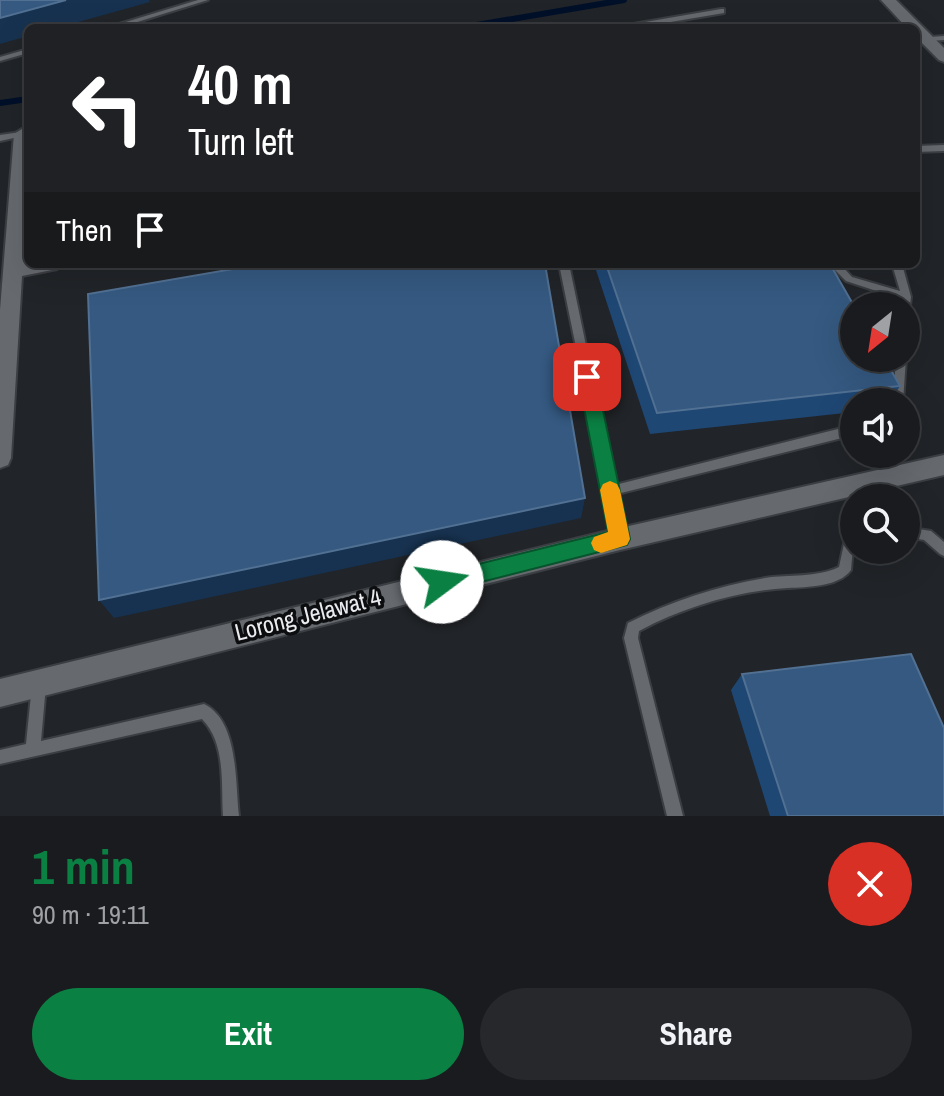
<!DOCTYPE html>
<meta charset="utf-8">
<style>
:root{--surface:#191b1e;--page:#26282b;--text:#f1f3f6;--muted:#9fa1a4;--line:#37393c;--accent:#0b8043}
body{margin:0;font-family:"Archivo Narrow",sans-serif;background:var(--page);color:var(--text);height:100vh;display:flex;flex-direction:column;font-size:30px;white-space:nowrap}
*{box-sizing:border-box;margin:0}
p{font-size:26px;color:var(--muted)}
.icon{flex:none;width:44px;height:44px;fill:none;stroke:currentColor;stroke-width:2;stroke-linecap:round;stroke-linejoin:round}
.map{position:relative;height:816px;overflow:hidden}
.details{display:flex;flex-direction:column;background:var(--surface);flex:1}
.details>*{flex:none}
.guide{position:absolute;left:24px;top:24px;width:896px;height:244px;border-radius:12px;box-shadow:0 8px 32px #0002,0 0 0 2px var(--line);background:#202124;color:#fff;overflow:hidden}
.needle{width:52px;rotate:210deg}
.controls{position:absolute;left:840px;top:292px;display:grid;gap:16px}
.controls a{display:grid;place-items:center;width:80px;height:80px;border-radius:50%;background:var(--surface);box-shadow:0 8px 32px #0002,0 0 0 2px var(--line);font-size:40px}
.pin{position:absolute;display:grid;place-items:center;width:68px;height:68px;color:#fff;margin:-34px;border-radius:16px;box-shadow:0 4px 12px #0006}
.me{position:absolute;width:88px;margin:-44px;rotate:76deg;stroke-linejoin:round;filter:drop-shadow(0 0 6px #0008)}
.turn{display:flex;align-items:center;gap:28px;height:168px;padding:0 32px;font-size:36px}
.turn .icon{width:104px;height:104px;stroke-width:2.5}
.turn b{display:block;font-size:56px;line-height:68px}
.then{display:flex;align-items:center;height:76px;padding:0 32px;background:#0003;gap:16px;font-size:30px}
.round{display:grid;place-items:center;flex:none;width:84px;height:84px;border-radius:42px;background:var(--page)}
.overview{display:flex;align-items:center;justify-content:space-between;height:136px;padding:0 32px}
h1{font-size:48px;font-weight:800;line-height:60px;color:var(--accent)}
.action{display:flex;gap:16px;margin-top:auto;padding:16px 32px}
.action a{flex:1;height:92px;border-radius:48px;background:var(--accent);color:#fff;font-size:32px;font-weight:800;line-height:92px;text-align:center}
.action a+a{background:var(--page);color:var(--text)}
.map>svg:first-child{display:block}
</style>
<div class="map">
<svg width="944" height="816" viewBox="0 0 944 816">
<rect width="100%" height="100%" fill="#212428"/>
<g fill="none" stroke-linecap="round" stroke-linejoin="round">
<g stroke="#001029" stroke-width="6">
<path d="M459,28L624,0"/>
<path d="M0,103L28,99"/>
</g>
<g stroke="#3b3e42" stroke-width="4">
<g id="lane">
<path d="M198,0H208L118,28H106Z"/>
<path d="M721,9H724V13L635,28H618L622,26Z"/>
<path d="M944,36V40L930,41L926,39L930,37Z"/>
<path d="M28,49V53L0,61V57Z"/>
<path d="M28,131V135L0,141V135Z"/>
<path d="M944,145V151L916,152V146Z"/>
<path d="M559,264H569L615,485L854,425V435L617,494L626,539L624,543L620,544L616,543Z"/>
<path d="M829,264H840L852,277L900,291L892,264H902L911,297L910,306L906,309V306H900L901,299L846,281Z"/>
<path d="M896,358H906L903,402H893Z"/>
<path d="M906,527L931,531L944,542V556L940,554L924,540L906,537Z"/>
<path d="M854,536L851,570C839,587 807,587 788,588C737,591 684,607 639,631L638,638L683,816H667L624,638L628,623C671,601 718,586 765,578C790,574 816,578 839,567L845,539Z"/>
<path d="M39,678L44,680L46,685L41,741L204,704C239,721 235,783 239,816H223C221,784 226,743 202,719L0,764V750L26,744L32,685L34,680Z"/>
</g>
</g>
<g stroke="#3b3e42" stroke-width="4">
<g id="street">
<path d="M881,0H896L944,48V62L939,60L916,37V28H907Z"/>
<path d="M22,129L28,131L23,262L60,264L57,269L22,276L11,458L8,465L0,468V310L14,134Z"/>
<path d="M944,455V475L620,550L0,707V679L620,528Z"/>
</g>
</g>
<use href="#lane" fill="#666a6f" fill-rule="evenodd"/>
<use href="#street" fill="#666a6f" fill-rule="evenodd"/>
</g>
<g fill="#1f4774">
<path d="M594,264H830L900,386L890,402H854V412L650,434Z"/>
<path d="M742,674L944,816H770L731,690Z"/>
</g>
<g fill="#173250">
<path d="M66,0H149L150,2L57,28H28V36L0,44V18Z"/>
<path d="M585,498L581,518L114,618L99,600Z"/>
</g>
<g fill="#355981" stroke="#517092" stroke-width="2">
<path d="M0,0H66L0,18Z"/>
<path d="M262,264H545L585,498L99,600L88,294Z"/>
<path d="M606,264H830L854,306V358H884L900,386L657,413Z"/>
<path d="M911,654L944,728V816H788L742,674Z"/>
</g>
<path fill="#0b8043" stroke="#07532c" stroke-width="2" d="M587,371L596,377L630,539L627,545L442,592L435,589L432,582L435,576L442,573L608,532L578,377Z"/>
<path fill="#f59e0b" d="M610,481L617,484L620,490L630,539L627,545L601,553L594,550L591,543L594,537L608,532L600,490L603,484Z"/>
<g text-anchor="middle" stroke-width="7" stroke-linejoin="round" paint-order="stroke">
<g font-size="24" fill="#e9ebee" stroke="#0c0d0f">
<text transform="translate(308 615) rotate(-14)" y="8">Lorong Jelawat 4</text>
</g>
</g>
</svg>
<div class="controls">
<a><svg class="needle" viewBox="-14 -14 28 28"><path d="M0-13l5 13h-10z" fill="#e53935"/><path d="M0 13l5-13h-10z" fill="#9fa1a4"/></svg></a>
<a><svg class="icon" aria-label="sound" viewBox="0 0 24 24"><path d="M4 9h4l5-4v14l-5-4H4zM17 9q2 3 0 6"/></svg></a>
<a><svg class="icon" aria-label="search" viewBox="0 0 24 24"><circle cx="10" cy="10" r="6"/><path d="M15 15l6 6"/></svg></a>
</div>
<div class="pin" style="left:587px;top:377px;background:#d93025"><svg class="icon" aria-label="arrive" viewBox="0 0 24 24"><path d="M6 21V4h12l-3 4 3 4H6"/></svg></div>
<svg class="me" style="left:442px;top:582px" viewBox="-20 -20 40 40"><circle r="19" fill="#fff"/><path d="M0-13L10 11 0 6-10 11z" fill="#0b8043"/></svg>
<div class="guide">
<div class="turn"><svg class="icon" aria-label="left" viewBox="0 0 24 24"><path d="M17 20v-9H6M10 6l-5 5 5 5"/></svg><div><b>40 m</b>Turn left</div></div>
<div class="then">Then<svg class="icon" aria-label="arrive" viewBox="0 0 24 24"><path d="M6 21V4h12l-3 4 3 4H6"/></svg></div>
</div>
</div>
<section class="details">
<div class="overview"><div><h1>1 min</h1><p>90 m · 19:11</p></div><a class="round" style="background:#d93025;color:#fff"><svg class="icon" aria-label="close" viewBox="0 0 24 24"><path d="M6 6l12 12M18 6L6 18"/></svg></a></div>
<div class="action"><a>Exit</a><a>Share</a></div>
</section>
